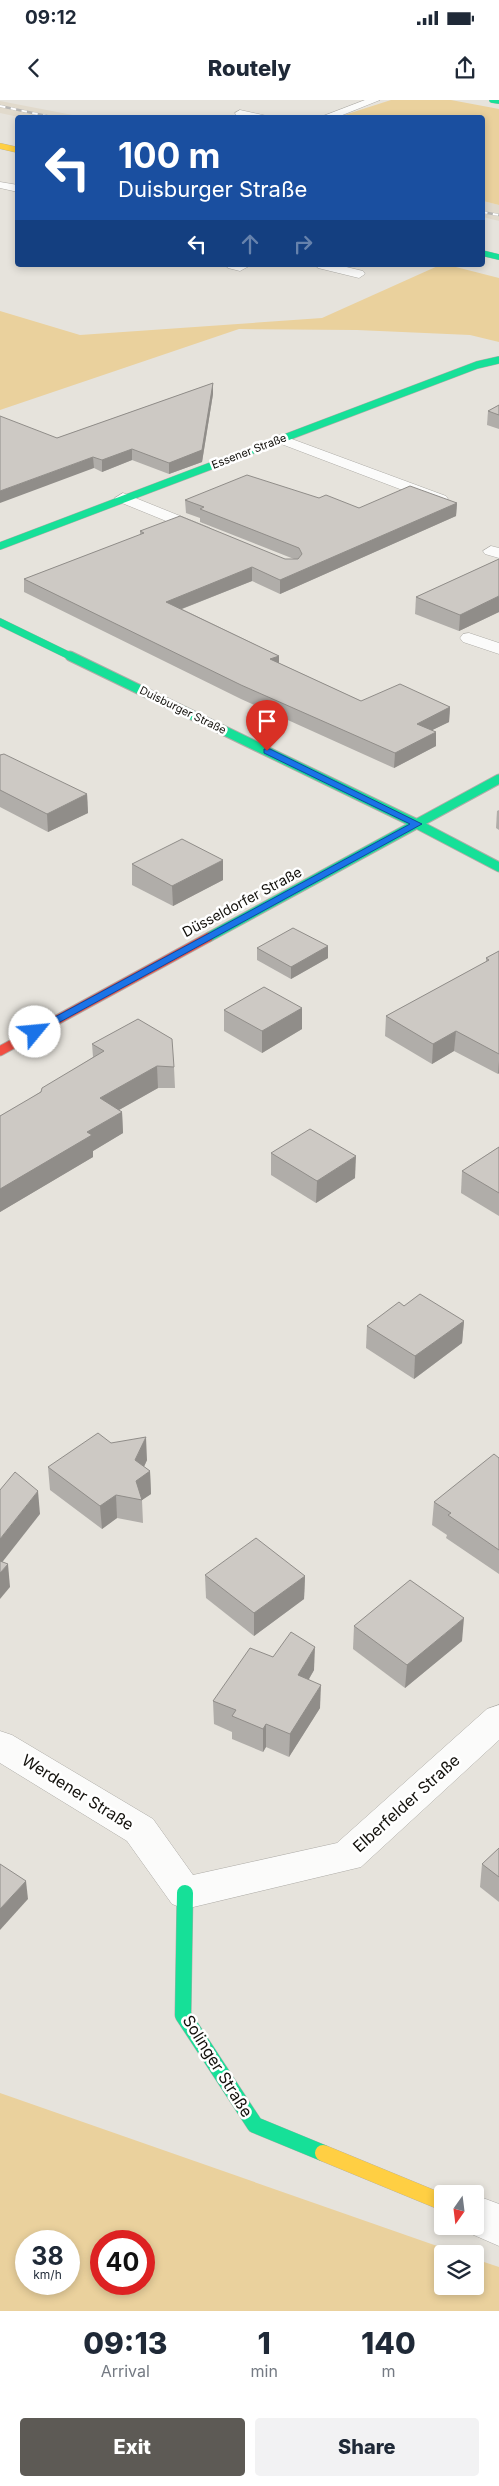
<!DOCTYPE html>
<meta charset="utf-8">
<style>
:root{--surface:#fff;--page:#f2f2f3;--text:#1f2937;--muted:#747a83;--accent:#5d5a55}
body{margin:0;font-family:Inter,sans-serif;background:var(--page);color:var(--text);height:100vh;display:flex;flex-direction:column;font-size:19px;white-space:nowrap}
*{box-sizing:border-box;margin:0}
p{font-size:16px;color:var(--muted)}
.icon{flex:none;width:28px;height:28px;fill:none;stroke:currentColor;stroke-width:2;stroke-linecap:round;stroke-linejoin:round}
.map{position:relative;height:2211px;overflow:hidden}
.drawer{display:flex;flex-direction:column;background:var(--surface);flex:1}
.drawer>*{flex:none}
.banner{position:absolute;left:15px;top:15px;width:470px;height:152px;border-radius:5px;box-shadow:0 2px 8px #0003;background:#1a4fa0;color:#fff;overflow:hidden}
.needle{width:32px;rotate:194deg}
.tools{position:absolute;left:434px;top:2085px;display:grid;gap:10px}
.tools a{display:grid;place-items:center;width:50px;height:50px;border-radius:5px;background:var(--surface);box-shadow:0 2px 8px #0003;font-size:25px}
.speed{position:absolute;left:15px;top:2130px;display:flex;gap:10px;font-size:25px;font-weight:700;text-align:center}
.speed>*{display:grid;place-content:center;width:65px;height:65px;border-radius:50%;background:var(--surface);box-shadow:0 2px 8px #0003;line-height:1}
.speed small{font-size:12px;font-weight:400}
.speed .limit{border:8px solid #d22;background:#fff;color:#111}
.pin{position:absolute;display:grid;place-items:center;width:42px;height:42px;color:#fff;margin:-51px -21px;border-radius:50% 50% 50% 0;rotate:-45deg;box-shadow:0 0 5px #0007}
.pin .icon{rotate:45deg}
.me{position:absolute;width:55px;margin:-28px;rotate:62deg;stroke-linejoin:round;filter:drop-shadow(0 0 4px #0008)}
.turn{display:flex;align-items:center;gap:18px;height:105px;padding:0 20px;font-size:22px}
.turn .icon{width:65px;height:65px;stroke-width:2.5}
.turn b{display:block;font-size:35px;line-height:42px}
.lanes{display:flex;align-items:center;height:48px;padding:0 20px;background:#0003;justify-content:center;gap:25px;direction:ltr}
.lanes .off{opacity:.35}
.eta{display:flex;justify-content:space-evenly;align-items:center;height:85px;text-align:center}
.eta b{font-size:30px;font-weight:800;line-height:35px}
.primary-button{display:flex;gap:10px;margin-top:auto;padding:10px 20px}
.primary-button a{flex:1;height:58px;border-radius:5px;background:var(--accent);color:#fff;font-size:20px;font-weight:800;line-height:58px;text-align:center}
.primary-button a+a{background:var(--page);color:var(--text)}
.status{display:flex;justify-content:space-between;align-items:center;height:35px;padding:0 25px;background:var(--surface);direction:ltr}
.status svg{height:14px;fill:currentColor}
header{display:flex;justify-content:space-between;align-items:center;height:65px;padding:0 20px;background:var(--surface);font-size:22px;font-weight:800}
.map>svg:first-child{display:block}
</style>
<div class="status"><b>09:12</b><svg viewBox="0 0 49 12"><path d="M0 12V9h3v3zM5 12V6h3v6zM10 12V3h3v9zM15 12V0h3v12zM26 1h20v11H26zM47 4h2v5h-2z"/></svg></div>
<header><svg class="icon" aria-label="back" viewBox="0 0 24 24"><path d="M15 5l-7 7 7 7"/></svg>Routely<svg class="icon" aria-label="share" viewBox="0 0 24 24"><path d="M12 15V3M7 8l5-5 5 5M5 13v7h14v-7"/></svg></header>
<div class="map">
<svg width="499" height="2211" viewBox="0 0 499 2211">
<rect width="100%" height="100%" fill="#e6e3dc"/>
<g fill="#e1dacc">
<path d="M0,1L83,17H19L0,13Z"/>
<path d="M483,101L499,105V121L483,117Z"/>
</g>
<g fill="#ead19d" fill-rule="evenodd">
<path d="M391,0H451L499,9V105L483,101L482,18L338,17Z"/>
<path d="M440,165H448L499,178V242L470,235L357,230L239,229L0,310V211L80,235L322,218Z"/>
<path d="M0,1993L460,2154H442V2186H475V2159L499,2167V2211H0ZM69,2141V2184H26V2141ZM101,2141H144V2184H101Z"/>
</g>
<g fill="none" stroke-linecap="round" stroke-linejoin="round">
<g stroke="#aeaca7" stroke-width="1">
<g id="lane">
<path d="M365,0H380L335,18H318Z"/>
<path d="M240,10L267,16L268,18L236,15L235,13Z"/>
<path d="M0,82L18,85V92L0,88Z"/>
<path d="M226,165H251L240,171L228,168Z"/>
<path d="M316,165H338L363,171L365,174L359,178L318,168Z"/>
<path d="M281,335L446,396L448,399L446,402H434L276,342L274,339L276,336Z"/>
<path d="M123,393L210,428L212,431L204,436L198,434L117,401L115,398Z"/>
<path d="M491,446L499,448V458L485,454L483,451Z"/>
<path d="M469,533L499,543V554L463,542L460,538L463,534Z"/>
</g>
</g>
<g stroke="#aeaca7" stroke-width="1">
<g id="street">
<path d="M499,1605V1640L361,1767L185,1809L172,1804L127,1741L0,1663V1631L12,1635L153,1719L193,1775L337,1743L487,1609Z"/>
<path d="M475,2095L499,2104V2146L460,2129L459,2126H475Z"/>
</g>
</g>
<g stroke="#aeaca7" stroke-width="6">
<g id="fast-far3">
<path d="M492,0L499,1"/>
<path d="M482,153L499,157"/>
</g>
</g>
<g stroke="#aeaca7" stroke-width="8">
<g id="fast-far2">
<path d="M0,446L477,265L499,260"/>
<path d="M0,522L72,557"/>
</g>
</g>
<g stroke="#aeaca7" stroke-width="11">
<g id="fast-far1">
<path d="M70,556L417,724L499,767"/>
<path d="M209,837L499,679"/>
</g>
</g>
<g stroke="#aeaca7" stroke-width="17">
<path id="fast" d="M185,1793L183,1915L255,2025L323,2053"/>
</g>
<g stroke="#aeaca7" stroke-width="6">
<path id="slow-far1" d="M0,46L18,50"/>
</g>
<g stroke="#aeaca7" stroke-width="17">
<path id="slow" d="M323,2053L442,2102"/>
</g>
<g stroke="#aeaca7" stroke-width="11">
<path id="jam" d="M0,951L209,837"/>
</g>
<use href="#lane" fill="#fbfbfa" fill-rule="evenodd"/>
<use href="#street" fill="#fbfbfa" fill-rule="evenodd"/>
<use href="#fast-far3" stroke="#16e098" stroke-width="5.5"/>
<use href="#fast-far2" stroke="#16e098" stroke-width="7"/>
<use href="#fast-far1" stroke="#16e098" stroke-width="9"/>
<use href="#fast" stroke="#16e098" stroke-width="16"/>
<use href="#slow-far1" stroke="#ffcf43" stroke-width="5.5"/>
<use href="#slow" stroke="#ffcf43" stroke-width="16"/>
<use href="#jam" stroke="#f24e42" stroke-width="9"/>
<g stroke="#b7b6b4" stroke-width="2.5">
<g id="rail">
<path d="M0,6L56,18"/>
<path d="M482,112L499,115"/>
</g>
</g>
<use href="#rail" stroke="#fff" stroke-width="2" stroke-dasharray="5.5" stroke-linecap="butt"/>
</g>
<g fill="#b0ada9">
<path d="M213,283V294L202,362L169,374L132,360L102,372L94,368L57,338Z"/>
<path d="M499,305V329L487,325L488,311Z"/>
<path d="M319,398L359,408L457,403L456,416L280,494L252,481L182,509L279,556V563L361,601L450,607L449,622L432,630L436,646L394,668L241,599L24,492V479L140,435V431L285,459H294L200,422V418L186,413L185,400Z"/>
<path d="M499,459V512L459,531L415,514L416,497Z"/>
<path d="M0,655L87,694L88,713L48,732L0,707Z"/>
<path d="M499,710V730L496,728L497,711Z"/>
<path d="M132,764L223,780L173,806L132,785Z"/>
<path d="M328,846V858L291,879L257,860V848Z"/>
<path d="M499,851V973L498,974L454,951L432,964L385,936L386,916L486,862V858Z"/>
<path d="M302,908V929L262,953L224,931V910Z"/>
<path d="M92,944L174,967L175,988H158L119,1010L122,1012L123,1033L93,1051V1057L0,1112V1016L25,1002L93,957Z"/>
<path d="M499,1047V1116L461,1093L462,1071Z"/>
<path d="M271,1053L355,1078L316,1103L271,1075Z"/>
<path d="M404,1206L464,1221L462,1243L414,1279L366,1248L367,1226Z"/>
<path d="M111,1343L147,1360L144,1367L150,1371L151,1394L142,1400L143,1423L117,1418L102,1429L50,1390L48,1367Z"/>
<path d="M499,1358V1474L446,1438L447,1435L432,1425L434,1402Z"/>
<path d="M205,1475L305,1476L304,1499L254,1536L206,1498Z"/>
<path d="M354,1526L462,1541L405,1588L353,1549Z"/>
<path d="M273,1557L314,1570L309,1579L320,1608L289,1657L266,1647L263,1652L232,1639V1632L214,1624L213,1601Z"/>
<path d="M499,1748V1802L480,1787L482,1764Z"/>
</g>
<g fill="#908d89">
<path d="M213,283V294L202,362L169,374V363Z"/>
<path d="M132,349V360L102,372V360Z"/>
<path d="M93,357L94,368L0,403V391Z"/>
<path d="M457,403L456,416L280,494V480Z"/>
<path d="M252,467V481L166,515V502Z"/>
<path d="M499,496V512L459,531L460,515Z"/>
<path d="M279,556V570L270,559Z"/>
<path d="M450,607L449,622L416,638L417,624Z"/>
<path d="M436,632V646L394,668L395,653Z"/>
<path d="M87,694L88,713L48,732L47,714Z"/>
<path d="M223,760V780L173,806L172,786Z"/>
<path d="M328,846V858L291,879V867Z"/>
<path d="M302,908V929L262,953V931Z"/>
<path d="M456,931L454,951L432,964L433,944Z"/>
<path d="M499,960V973L498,974Z"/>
<path d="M157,966L158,988L101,1020L100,998Z"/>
<path d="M122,1012L123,1033L93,1051V1057L0,1112V1089L87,1032Z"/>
<path d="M356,1056L355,1078L316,1103L317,1081Z"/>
<path d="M464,1221L462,1243L414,1279L415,1256Z"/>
<path d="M146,1337L147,1360L138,1379L150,1371L151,1394L142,1400L137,1399L135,1360Z"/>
<path d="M38,1391L40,1414L0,1465V1439Z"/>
<path d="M116,1395L117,1418L102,1429L100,1406Z"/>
<path d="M8,1464L10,1487L0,1499V1473Z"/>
<path d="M305,1476L304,1499L254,1536V1513Z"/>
<path d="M464,1518L462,1541L405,1588L407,1565Z"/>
<path d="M315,1547L314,1570L298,1598V1575Z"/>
<path d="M321,1585L320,1608L289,1657L290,1634Z"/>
<path d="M266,1624V1647L263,1652V1629Z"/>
<path d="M26,1781L28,1799L0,1830V1809Z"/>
</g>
<g fill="#cdc9c4" stroke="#908d89">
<path d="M213,283L202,350L169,363L132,349L102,360L93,357L0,391V316L57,338Z"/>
<path d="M499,305V315L488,311Z"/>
<path d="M247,375L319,398L326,395L359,408L410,386L457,403L280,480L252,467L166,502L279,556L270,559L361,601L400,584L450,607L417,624L436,632L395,653L241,585L24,479L144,433L140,431L180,416L285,459H298L302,454L299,448L200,409L204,407L185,400Z"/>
<path d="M499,459V496L460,515L416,497Z"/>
<path d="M4,654L87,694L47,714L0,690V655Z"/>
<path d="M182,739L223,760L172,786L132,764Z"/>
<path d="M293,828L328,846L291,867L257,848Z"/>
<path d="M499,851V954L456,931L433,944L386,916L489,860L486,858Z"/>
<path d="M264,887L302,908L262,931L224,910Z"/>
<path d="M138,919L172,939L174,967L157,966L100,998L122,1012L87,1032L92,1035L0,1089V1016L41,992L42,988L104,951L92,944Z"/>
<path d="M310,1029L356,1056L317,1081L271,1053Z"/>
<path d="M499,1047V1093L462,1071Z"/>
<path d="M420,1194L464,1221L415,1256L367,1226L399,1202L404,1206Z"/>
<path d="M98,1333L111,1343L146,1337L135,1360L150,1371L136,1381L142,1400L116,1395L100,1406L48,1367Z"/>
<path d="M494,1354L499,1358V1450L448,1415L451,1413L434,1402Z"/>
<path d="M15,1372L38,1391L0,1439V1390Z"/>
<path d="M256,1438L305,1476L254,1513L205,1475Z"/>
<path d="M0,1461L8,1464L0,1473Z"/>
<path d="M410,1480L464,1518L407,1565L354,1526Z"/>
<path d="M291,1532L315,1547L298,1575L321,1585L290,1634L266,1624L263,1629L232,1616L236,1610L213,1601L250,1548L273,1557Z"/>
<path d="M499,1748V1777L482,1764Z"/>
<path d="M0,1764L26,1781L0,1809Z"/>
</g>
<path fill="#1a73e8" stroke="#114b97" d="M264,649H270L422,724L38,934H31V930L410,724L264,653Z"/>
<g text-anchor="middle" stroke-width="5" stroke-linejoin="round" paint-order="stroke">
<g font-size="11" fill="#13110c" stroke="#fff">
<text transform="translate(249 351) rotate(-21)" y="4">Essener Straße</text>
<text transform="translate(183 610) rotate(26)" y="4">Duisburger Straße</text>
</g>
<g font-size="14" fill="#13110c" stroke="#fff">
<text transform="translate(242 802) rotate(-28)" y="5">Düsseldorfer Straße</text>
</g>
<g font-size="16" fill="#13110c" stroke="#fff">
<text transform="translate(78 1692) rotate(32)" y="6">Werdener Straße</text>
<text transform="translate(406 1703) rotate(-42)" y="6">Elberfelder Straße</text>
<text transform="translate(218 1966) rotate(58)" y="6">Solinger Straße</text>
</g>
</g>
</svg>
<div class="tools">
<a><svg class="needle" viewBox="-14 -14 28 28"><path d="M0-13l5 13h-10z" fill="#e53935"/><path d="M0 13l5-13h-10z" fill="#747a83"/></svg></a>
<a><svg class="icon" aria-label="layers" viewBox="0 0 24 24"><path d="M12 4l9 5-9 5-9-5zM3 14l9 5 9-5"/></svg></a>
</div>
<div class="speed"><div>38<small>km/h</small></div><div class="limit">40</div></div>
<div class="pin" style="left:267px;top:651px;background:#d93025"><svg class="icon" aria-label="arrive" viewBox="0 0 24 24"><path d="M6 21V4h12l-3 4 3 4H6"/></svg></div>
<svg class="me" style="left:35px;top:932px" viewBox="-20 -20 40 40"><circle r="19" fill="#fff"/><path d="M0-13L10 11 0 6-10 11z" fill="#1a73e8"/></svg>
<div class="banner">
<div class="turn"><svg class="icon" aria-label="left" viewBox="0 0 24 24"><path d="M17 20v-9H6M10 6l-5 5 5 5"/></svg><div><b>100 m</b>Duisburger Straße</div></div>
<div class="lanes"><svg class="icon" aria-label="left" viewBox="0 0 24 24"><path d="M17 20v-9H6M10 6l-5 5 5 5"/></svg><svg class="icon off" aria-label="ahead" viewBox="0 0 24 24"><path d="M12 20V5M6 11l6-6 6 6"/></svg><svg class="icon off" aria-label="right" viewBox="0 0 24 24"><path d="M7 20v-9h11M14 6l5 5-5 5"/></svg></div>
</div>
</div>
<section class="drawer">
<div class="eta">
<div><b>09:13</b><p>Arrival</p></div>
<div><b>1</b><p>min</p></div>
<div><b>140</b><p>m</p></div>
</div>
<div class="primary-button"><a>Exit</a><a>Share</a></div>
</section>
